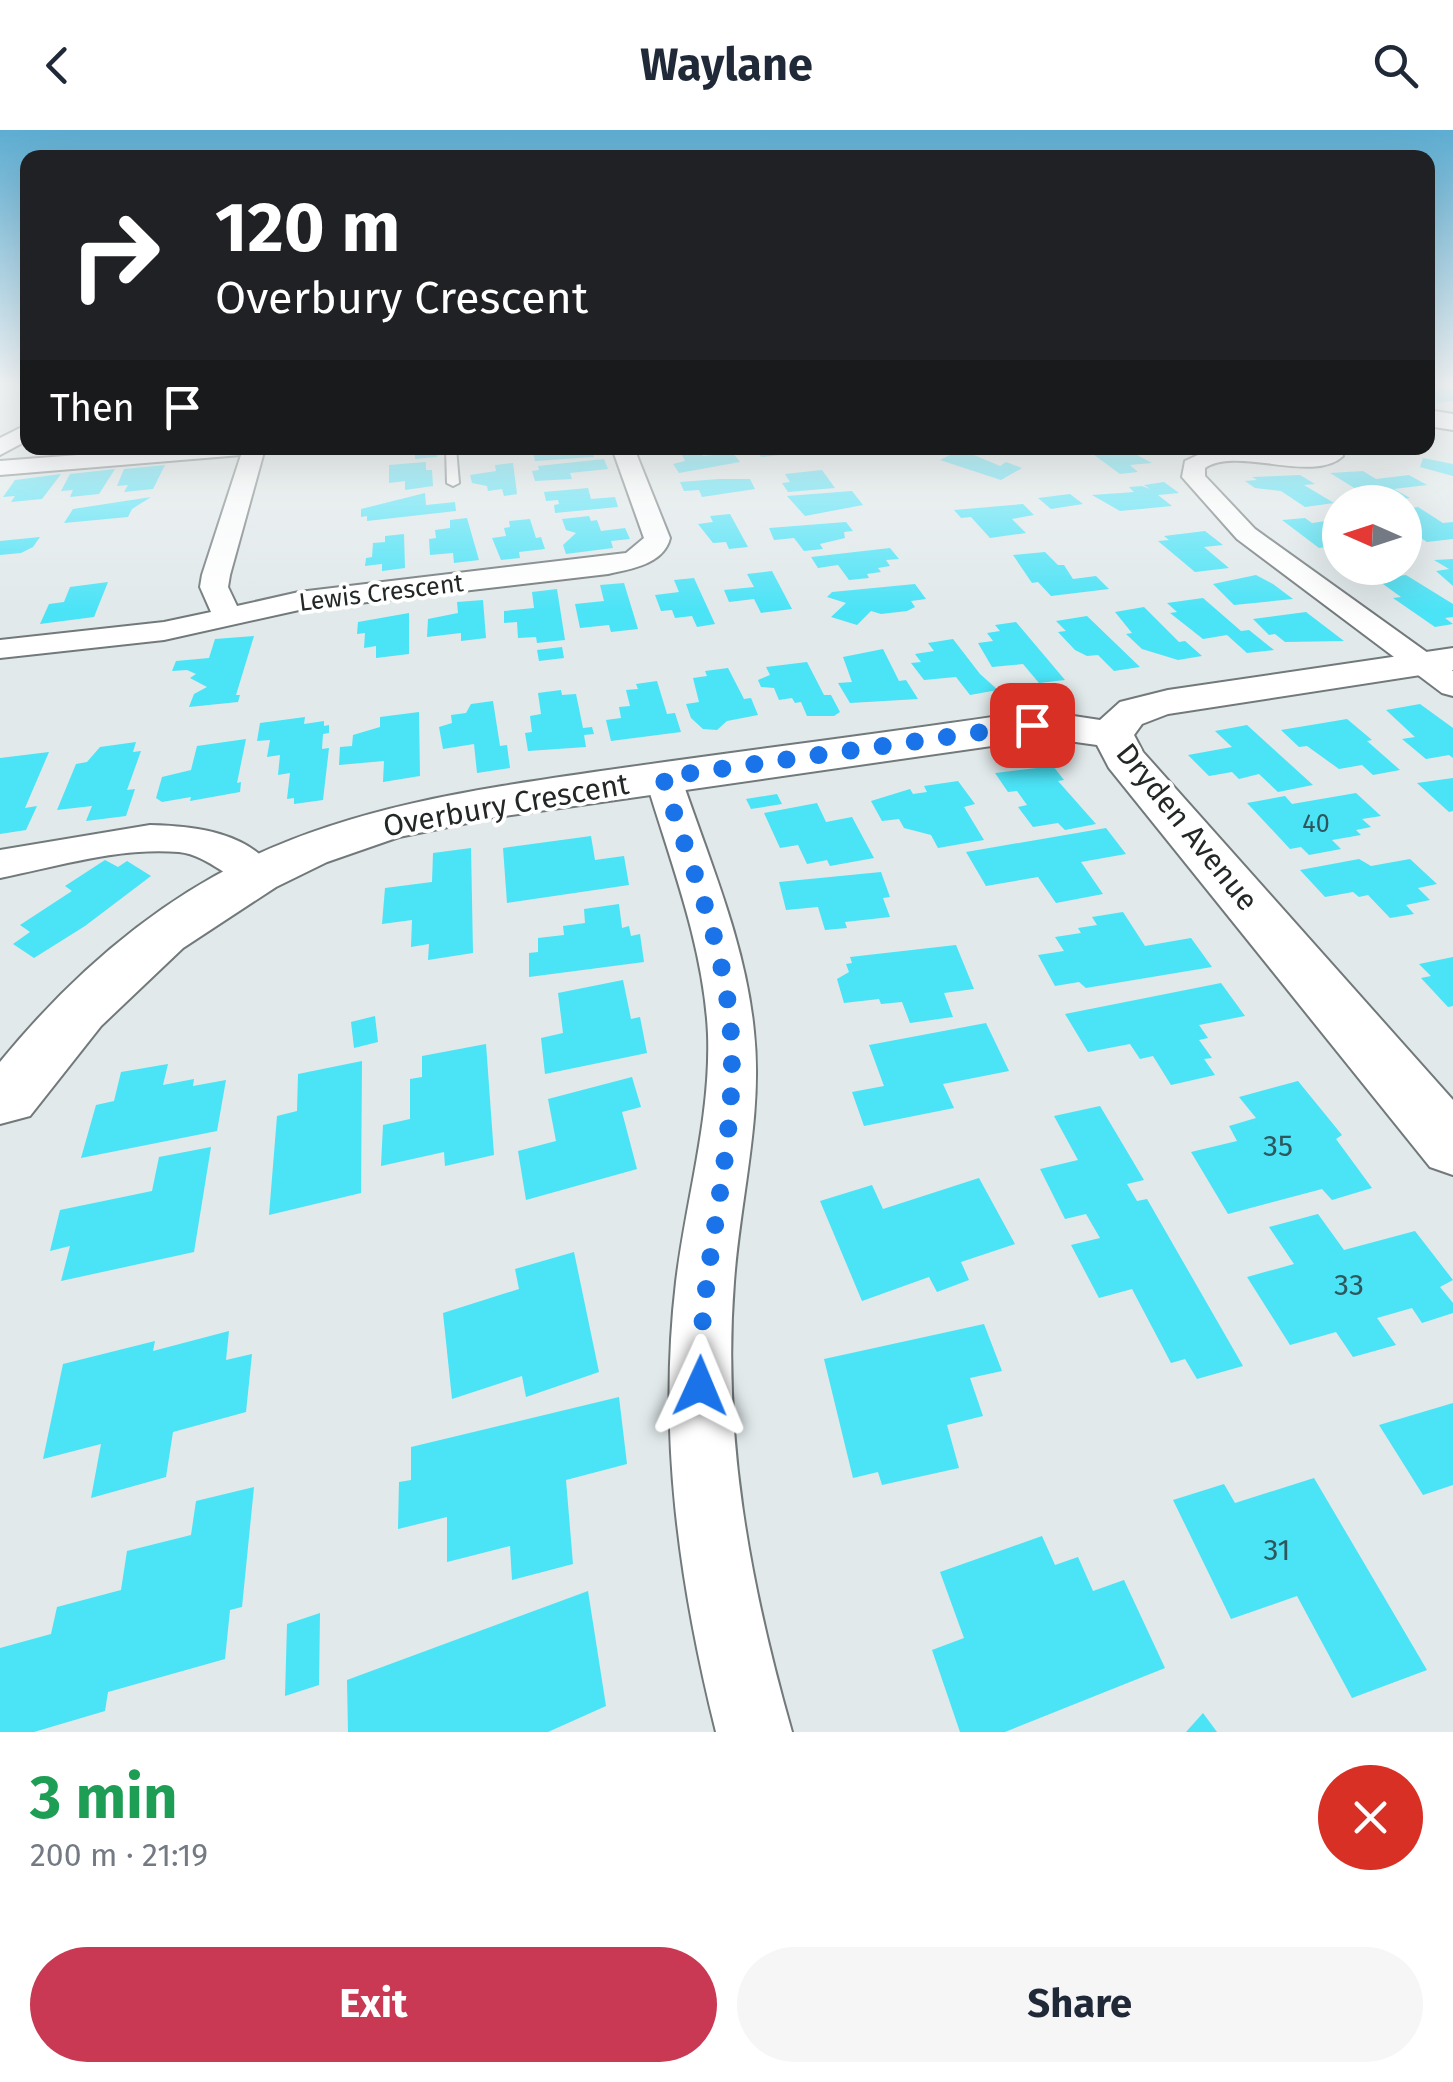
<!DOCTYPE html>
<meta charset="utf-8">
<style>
:root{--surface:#fff;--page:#f6f6f7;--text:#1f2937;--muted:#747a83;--accent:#c93953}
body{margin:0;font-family:"Fira Sans",sans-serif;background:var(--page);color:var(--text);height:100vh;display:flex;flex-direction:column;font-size:38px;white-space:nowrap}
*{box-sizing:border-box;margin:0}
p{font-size:32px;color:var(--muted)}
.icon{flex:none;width:55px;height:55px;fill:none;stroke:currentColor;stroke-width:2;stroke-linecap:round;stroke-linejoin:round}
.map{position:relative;height:1602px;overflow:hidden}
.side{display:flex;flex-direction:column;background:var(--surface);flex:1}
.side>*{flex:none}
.guide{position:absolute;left:20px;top:20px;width:1415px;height:305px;border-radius:20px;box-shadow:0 10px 40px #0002;background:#202124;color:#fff;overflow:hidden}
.needle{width:65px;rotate:273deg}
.controls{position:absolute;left:1322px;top:355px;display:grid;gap:20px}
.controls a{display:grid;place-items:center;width:100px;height:100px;border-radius:50%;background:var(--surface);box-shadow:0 10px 40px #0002;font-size:50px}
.pin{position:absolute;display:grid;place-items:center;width:85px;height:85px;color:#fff;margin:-42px;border-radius:20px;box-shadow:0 5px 15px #0006}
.me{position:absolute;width:110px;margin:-55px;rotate:1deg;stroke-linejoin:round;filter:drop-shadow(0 0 8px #0008)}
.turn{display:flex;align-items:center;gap:35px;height:210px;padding:0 30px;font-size:45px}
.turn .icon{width:130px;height:130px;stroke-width:2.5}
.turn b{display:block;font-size:70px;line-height:85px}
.then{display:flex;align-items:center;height:95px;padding:0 30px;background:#0003;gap:20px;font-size:38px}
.round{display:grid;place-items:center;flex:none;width:105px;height:105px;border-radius:52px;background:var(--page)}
.summary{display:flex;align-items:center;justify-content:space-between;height:170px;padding:0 30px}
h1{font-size:60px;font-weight:700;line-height:75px;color:#1e9e55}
.primary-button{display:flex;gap:20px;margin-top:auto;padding:20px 30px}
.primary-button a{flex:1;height:115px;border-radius:60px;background:var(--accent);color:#fff;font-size:40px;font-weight:700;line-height:115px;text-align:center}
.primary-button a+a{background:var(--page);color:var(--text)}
header{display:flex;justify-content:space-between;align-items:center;height:130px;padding:0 30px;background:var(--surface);font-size:45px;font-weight:700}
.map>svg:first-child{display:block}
</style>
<header><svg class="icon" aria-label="back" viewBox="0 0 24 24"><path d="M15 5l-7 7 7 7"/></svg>Waylane<svg class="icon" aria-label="search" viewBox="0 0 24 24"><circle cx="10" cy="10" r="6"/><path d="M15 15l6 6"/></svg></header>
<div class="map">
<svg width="1453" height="1602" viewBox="0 0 1453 1602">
<rect width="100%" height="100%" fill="#e1e9ea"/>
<g fill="#4be3f6">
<path d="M1428,256L1453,259V271L1439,273L1428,267L1436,266L1428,263Z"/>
<path d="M405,318H436L437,327L415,329V321L405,322Z"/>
<path d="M538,318H591L594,327L535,331L533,323H539Z"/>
<path d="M767,318H804L808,322L761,327L756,319Z"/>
<path d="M1094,318H1124L1152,333L1130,335L1138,342L1120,344L1090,322L1099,321Z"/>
<path d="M701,323L703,326L733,323L740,332L679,343L673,334L685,331L682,325Z"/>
<path d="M954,323L974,325L1000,336L1006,332L1022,338L1001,350L940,330Z"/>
<path d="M1423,328L1453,334V346L1420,337Z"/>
<path d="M604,329L608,339L570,343L572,349L535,351L532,341L539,340L538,336Z"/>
<path d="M426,332V340H432L433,356L405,360V351L389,353V335Z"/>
<path d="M513,333L517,364L504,366L502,359L488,361L487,356L472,353L470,345L496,341L495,335Z"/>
<path d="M165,335L153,359L124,362L128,355L117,356L124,339Z"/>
<path d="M115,339L99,364L70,367L73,360L61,361L70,344Z"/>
<path d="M822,340L835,358L788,362L782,353L790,352L785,344Z"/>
<path d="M1363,341L1376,349L1409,345L1427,355L1394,359L1410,368L1377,372L1330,343Z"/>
<path d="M61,344L42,369L11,372L15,366L3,367L15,350Z"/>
<path d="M1300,345L1315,354L1304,355L1334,373L1305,377L1281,361L1255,358L1245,351L1257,350L1252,347Z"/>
<path d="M719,349H750L755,359L702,367L699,360L684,361L680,352Z"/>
<path d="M1164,352L1179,363L1158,365L1172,376L1120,381L1092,365L1134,362L1129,357L1142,356L1150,359L1144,355Z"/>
<path d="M588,358L591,369L615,367L618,377L555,383L554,375L559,374L558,370L546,371L544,362Z"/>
<path d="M852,361L863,375L805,386L787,366Z"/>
<path d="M425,363L426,375L455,372L456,381L367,391V386L361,387V379Z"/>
<path d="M1070,364L1083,374L1051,379L1038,368Z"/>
<path d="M151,367L132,379L128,387L64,393L73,379Z"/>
<path d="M1023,374L1034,385L1012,389L1026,403L990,408L971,387L961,388L954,380Z"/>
<path d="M1418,377L1443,393L1453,392V409L1427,412L1412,402L1422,401L1405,390V379Z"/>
<path d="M730,384L748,417L729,419L726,412L713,413L698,394L713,392L710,386Z"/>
<path d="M589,386L591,391L597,390L601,401L625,398L630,409L611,411L613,418L566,424L563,415L576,403L566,400L562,389Z"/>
<path d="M467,388L479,430L454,433L453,423L430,425L429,409L436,408L435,400L450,398V390Z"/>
<path d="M1305,388L1312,393L1340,389V421L1333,416L1319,418L1282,390Z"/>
<path d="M530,389L536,408L541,407L545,419L519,422L520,428L501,430L492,408L506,406L504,398L510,397L509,391Z"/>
<path d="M846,392L853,401L844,402L845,408L820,414L823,419L804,421L794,408L774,410L769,398Z"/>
<path d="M1205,401L1223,415L1204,417L1229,438L1195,442L1158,411L1169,410L1164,406Z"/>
<path d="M404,404L405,438L382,441V434L365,436L366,428L372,427L373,413L385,412V406Z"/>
<path d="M40,407L33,417L21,423L0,425V411Z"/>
<path d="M890,418L899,429L886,430L890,436L878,438L881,442L867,444L869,448L849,450L838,435L818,438L811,427Z"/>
<path d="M1045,422L1058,435H1064L1073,449L1096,446L1109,459L1051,466L1038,452L1032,453L1013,425Z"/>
<path d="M1453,429V456L1436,441L1449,439L1434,430Z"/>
<path d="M772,441L792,479L761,483L754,469L729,472L724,460L754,457L747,444Z"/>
<path d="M1256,445L1273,454L1293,469L1234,475L1213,454Z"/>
<path d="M1406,445L1453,474V487L1445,488L1453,494L1435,497L1393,468L1401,467L1376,449Z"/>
<path d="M694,448L715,494L697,497L692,486L675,488L672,480L661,481L655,465L679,462L674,450Z"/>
<path d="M108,452L94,487L40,494L49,474L64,472L70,457Z"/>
<path d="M624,453L638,499L611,502L609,495L580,498L575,474L604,471L600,455Z"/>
<path d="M915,454L926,469L911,471L915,477L907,481L881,484L871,481L857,495L831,487L846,473L827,467L832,462Z"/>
<path d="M557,459L565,510L537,513L536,507L518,508L517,492L504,493V481L534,478L532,462Z"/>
<path d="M1203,468L1241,501L1249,500L1274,520L1247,523L1227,505L1203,509L1170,483L1177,482L1167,473Z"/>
<path d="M483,470L486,508L461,511V503L427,507L428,489L458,483L457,472Z"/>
<path d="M1144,477L1179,512L1185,511L1202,526L1178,530L1142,519L1126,504L1132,503L1115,482Z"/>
<path d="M1306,482L1344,511L1285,512L1275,504L1269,505L1253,489Z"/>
<path d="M409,483V524L376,528V516L364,518L365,503L357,504L358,492Z"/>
<path d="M1087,486L1140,537L1114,541L1098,525L1087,526L1075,520L1058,502L1066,501L1056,491Z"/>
<path d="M1016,492L1065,550L1039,553L1023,534L992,537L978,513L993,511L987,503L1000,501L995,495Z"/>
<path d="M254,506L236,565H240L238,572L189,577L194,564L207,557L190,548L196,544L187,540L172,541L176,531L209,528L215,509Z"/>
<path d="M953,509L980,544L998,560L970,565L956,547L924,550L911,533L921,532L915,524L934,521L928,513Z"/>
<path d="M562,517L564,528L539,531L537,520Z"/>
<path d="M883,519L899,551L906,550L918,569L850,573L838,553L852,552L843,527Z"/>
<path d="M807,532L824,565H831L840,582L834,586H807L801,572L795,573L792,568L779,570L774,558L761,557L758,550L770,545L766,537Z"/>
<path d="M728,538L744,569L751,568L758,585L727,591L717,600L703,599L691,588L686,574L699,572L693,548L707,546L705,541Z"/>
<path d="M657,551L667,584L675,583L681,602L611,611L606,590L621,588L619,577L630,576L626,560L638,559L636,554Z"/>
<path d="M561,560L562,565L576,564L583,598L592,597L594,604L584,605L586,617L528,621L525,603L532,602L530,586L541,584L538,563Z"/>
<path d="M493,571L500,616L507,615L510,638L477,643L474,614L443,619L439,597L452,593L451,585L466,583L471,574Z"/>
<path d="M1420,574L1453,598V628L1449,625L1426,629L1402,609L1415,607L1386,580Z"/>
<path d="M419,582L420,646L383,652L384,631L339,635L340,617L352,616L353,605L380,597V587Z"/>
<path d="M305,587L304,594L324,591V596L329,595V603L323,604L322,619L329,618L323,670L294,674V668L287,669L290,643L278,645L280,625L267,627L270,610L257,611L260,593Z"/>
<path d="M1347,589L1372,610L1367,611L1400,640L1373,645L1362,635L1339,639L1307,616L1299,617L1281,600Z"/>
<path d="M1247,595L1313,655L1278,662L1259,644L1239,649L1232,642L1209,646L1188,625L1232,617L1215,601Z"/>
<path d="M246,609L237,653L241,652L240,662L190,671L191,667L162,672L156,668L162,647L191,640L197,616Z"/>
<path d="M136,612L133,622L141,621L127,660L135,659L126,686L86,691L92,676L57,680L76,634L87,632L100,617Z"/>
<path d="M49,622L25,678L37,676L26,700L0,704V628Z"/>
<path d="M1053,636L1064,650L1058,651L1096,694L1065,700L1058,693L1033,697L1018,677L1027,675L1017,661L1008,662L995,643Z"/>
<path d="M1453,648V681L1449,682L1417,653Z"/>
<path d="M958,651L975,674L964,677L984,710L938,718L931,705L904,698L899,689L882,691L871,671L910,659L913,664L927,662L924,656Z"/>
<path d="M1356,663L1381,686L1362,689L1371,697L1356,700L1361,705L1332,710L1341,719L1309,725L1301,717L1290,719L1247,673L1285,666L1292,674Z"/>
<path d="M777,664L782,674L751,679L746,669Z"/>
<path d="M817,673L826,692L852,687L874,728L830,736L827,730L807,734L798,715L780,718L764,683Z"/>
<path d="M1106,698L1126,724L1081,732L1103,764L1056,773L1038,747L986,756L966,722Z"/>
<path d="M591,706L595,730L624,726L629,755L507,773L503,718Z"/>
<path d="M471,718L473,823L428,830L429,814L411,817L412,790L382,794L385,758L432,752L433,723Z"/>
<path d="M1359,729L1371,736L1410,729L1437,754L1418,758L1430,770L1406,775L1414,784L1390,788L1368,765L1359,767L1353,762L1325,767L1300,740Z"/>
<path d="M105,730L118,737L127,731L151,746L85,796L34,828L13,814L30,802L20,795L72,761L65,756Z"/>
<path d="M881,742L890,767L883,768L890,787L845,792L847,798L825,800L818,777L786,780L779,752Z"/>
<path d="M619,774L622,798L629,796L631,806L640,804L644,832L529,847V823L538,822V808L564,805L563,796L585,793L584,779Z"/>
<path d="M1123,782L1145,816L1191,808L1212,837L1086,858L1079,852L1055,856L1038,825L1064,821L1055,807L1081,803L1078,798L1097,795L1092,787Z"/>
<path d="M956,815L974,859L944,863L953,887L910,893L902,872L881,874L879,869L844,873L837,849L849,842L846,834L852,833L850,827Z"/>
<path d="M1453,827V876L1448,877L1421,848L1431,846L1419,834Z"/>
<path d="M623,850L631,889L640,887L647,923L545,944L541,908L563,903L558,863Z"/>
<path d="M1221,853L1245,886L1199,895L1208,908L1199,910L1212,928L1204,929L1215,945L1171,955L1153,926L1140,929L1130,914L1088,922L1065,884Z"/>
<path d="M375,886L378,912L354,918L351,892Z"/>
<path d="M986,893L1009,941L943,954L954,978L864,996L852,962L884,956L869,915Z"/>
<path d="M486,914L494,1025L445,1036L444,1022L381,1036L383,995L410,989V949L422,947V926Z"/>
<path d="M362,931L361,1063L269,1085L277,986L297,981L298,944Z"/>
<path d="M168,934L163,955L194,949L193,956L226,950L217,1001L81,1028L96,975L114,971L121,942Z"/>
<path d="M632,947L641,977L622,982L637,1039L526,1070L518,1021L556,1011L548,969Z"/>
<path d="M1298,951L1342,1005L1336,1009L1372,1058L1332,1070L1322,1059L1228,1084L1191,1022L1237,1011L1229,996L1256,988L1239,967Z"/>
<path d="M1100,976L1144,1050L1127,1054L1137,1071L1147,1069L1243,1236L1197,1249L1185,1229L1171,1233L1132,1159L1099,1168L1071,1115L1100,1108L1086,1084L1065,1089L1040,1039L1078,1030L1054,986Z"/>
<path d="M211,1017L194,1122L61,1151L70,1116L50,1121L60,1080L152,1061L159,1027Z"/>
<path d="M979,1048L1015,1114L961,1132L969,1150L937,1162L929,1147L862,1171L820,1071L872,1055L883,1079Z"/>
<path d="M1318,1084L1344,1120L1415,1101L1453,1150L1440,1157L1453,1173V1183L1422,1193L1412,1178L1377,1188L1396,1215L1353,1227L1336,1202L1290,1215L1247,1147L1294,1134L1269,1097Z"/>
<path d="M574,1122L599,1242L526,1267L522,1246L452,1269L443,1183L519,1159L515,1139Z"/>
<path d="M984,1194L1002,1241L970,1248L983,1286L947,1295L959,1338L882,1355L878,1342L853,1348L824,1229Z"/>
<path d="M229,1201L226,1230L252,1224L246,1282L173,1302L166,1347L91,1368L101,1314L43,1329L63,1234L155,1211L153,1221Z"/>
<path d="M619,1267L627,1334L566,1350L573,1434L512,1450L510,1416L447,1432V1387L398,1399L399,1352L411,1350V1317Z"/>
<path d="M1453,1273V1355L1423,1365L1379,1295Z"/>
<path d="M1314,1348L1427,1540L1352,1568L1297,1466L1231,1489L1173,1370L1224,1354L1235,1373Z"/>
<path d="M254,1357L242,1477L230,1480L225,1529L108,1562L105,1581L34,1602H0V1518L51,1504L57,1477L121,1460L127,1421L191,1405L196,1371Z"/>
<path d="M1042,1406L1055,1435L1078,1427L1093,1461L1124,1450L1165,1538L1005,1602H960L932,1520L964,1508L940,1442Z"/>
<path d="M588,1461L606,1576L548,1602H348L347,1550Z"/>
<path d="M320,1483L319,1555L285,1566L287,1494Z"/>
<path d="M1203,1583L1217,1602H1186Z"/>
</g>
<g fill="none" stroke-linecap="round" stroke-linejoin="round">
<g stroke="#72797a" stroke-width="4">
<path id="service" d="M446,318H456L459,353L453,356L447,353Z"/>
</g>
<g stroke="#72797a" stroke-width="4">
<g id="minor">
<path d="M28,294V310L0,325V308Z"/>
<path d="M169,318H265L230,445L228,457L237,476L299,462L626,423L644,408L612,318H634L670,408C664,434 631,439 608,444L299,480L164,510L0,528V510L164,492L211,482L200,457L202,445L241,325L0,345V331Z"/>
<path d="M1213,318H1256L1289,323L1341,318L1343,326C1314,354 1237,316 1205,338V346L1255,399L1453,541V566L1442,563L1237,409L1182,347L1185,331Z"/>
<path d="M663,635L676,639L681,647C709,730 746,814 754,902C763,986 740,1069 734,1152C722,1306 750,1455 792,1602H716C679,1454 658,1304 676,1152C686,1069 711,988 708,904C704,816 670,731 645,647L650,639Z"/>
<path d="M150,695C194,696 252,702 277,745L271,755C238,765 216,726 179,722C119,717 58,736 0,748V720Z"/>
</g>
</g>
<g stroke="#72797a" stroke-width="4">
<g id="tertiary">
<path d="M1428,280L1453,284V300L1428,296Z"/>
<path d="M1453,518V540L1168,584L1142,594L1134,605L1143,622L1453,970V1045L1430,1037L1109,638L1097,615L1047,608L497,687L399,707L327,732L276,757L183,818L101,896L30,986L0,994V932C67,850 148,778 243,731C355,676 478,659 601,641C740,621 880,604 1020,583L1047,582L1100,590L1120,572L1168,560Z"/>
</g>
</g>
<use href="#service" fill="#fff" fill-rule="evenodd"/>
<use href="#minor" fill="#fff" fill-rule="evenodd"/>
<use href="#tertiary" fill="#fff" fill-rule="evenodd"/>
</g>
<linearGradient id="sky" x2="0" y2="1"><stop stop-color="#5dadd2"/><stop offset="0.53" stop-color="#f2f5f6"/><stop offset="1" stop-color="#f2f5f6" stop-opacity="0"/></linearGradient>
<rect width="1453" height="481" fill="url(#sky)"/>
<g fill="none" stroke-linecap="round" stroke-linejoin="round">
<path stroke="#1a73e8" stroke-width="18" stroke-dasharray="0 32.4" d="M700,1256C698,1138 738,1023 731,905C726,815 688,732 663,647L1032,595"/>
</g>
<g text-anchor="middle" stroke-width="8" stroke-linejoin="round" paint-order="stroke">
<g font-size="25" fill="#242728" stroke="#fff">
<text transform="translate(381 462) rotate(-7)" y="9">Lewis Crescent</text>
</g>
<g font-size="25" fill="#2e565c">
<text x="1316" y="702">40</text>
</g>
<g font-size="30" fill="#242728" stroke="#fff">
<text transform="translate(506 675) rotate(-10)" y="10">Overbury Crescent</text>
<text transform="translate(1187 697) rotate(51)" y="10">Dryden Avenue</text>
</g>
<g font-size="30" fill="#2e565c">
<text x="1278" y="1026">35</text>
<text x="1349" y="1165">33</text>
<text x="1277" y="1430">31</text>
</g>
</g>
</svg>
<div class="controls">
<a><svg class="needle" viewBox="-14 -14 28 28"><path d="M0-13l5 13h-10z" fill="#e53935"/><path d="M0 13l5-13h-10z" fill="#747a83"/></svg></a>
</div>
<div class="pin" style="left:1032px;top:595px;background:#d93025"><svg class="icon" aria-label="arrive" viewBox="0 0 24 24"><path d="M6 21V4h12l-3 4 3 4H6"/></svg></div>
<svg class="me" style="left:700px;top:1256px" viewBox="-20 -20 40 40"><path d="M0-17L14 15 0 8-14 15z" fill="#1a73e8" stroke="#fff" stroke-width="4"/></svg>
<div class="guide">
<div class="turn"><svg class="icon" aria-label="right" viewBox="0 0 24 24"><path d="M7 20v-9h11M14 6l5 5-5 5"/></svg><div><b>120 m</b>Overbury Crescent</div></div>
<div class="then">Then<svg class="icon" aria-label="arrive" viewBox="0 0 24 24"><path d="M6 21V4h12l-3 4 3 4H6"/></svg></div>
</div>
</div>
<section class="side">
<div class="summary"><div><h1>3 min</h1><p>200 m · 21:19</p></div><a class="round" style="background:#d93025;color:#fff"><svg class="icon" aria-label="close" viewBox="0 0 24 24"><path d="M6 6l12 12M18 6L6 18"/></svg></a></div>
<div class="primary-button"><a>Exit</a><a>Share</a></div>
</section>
